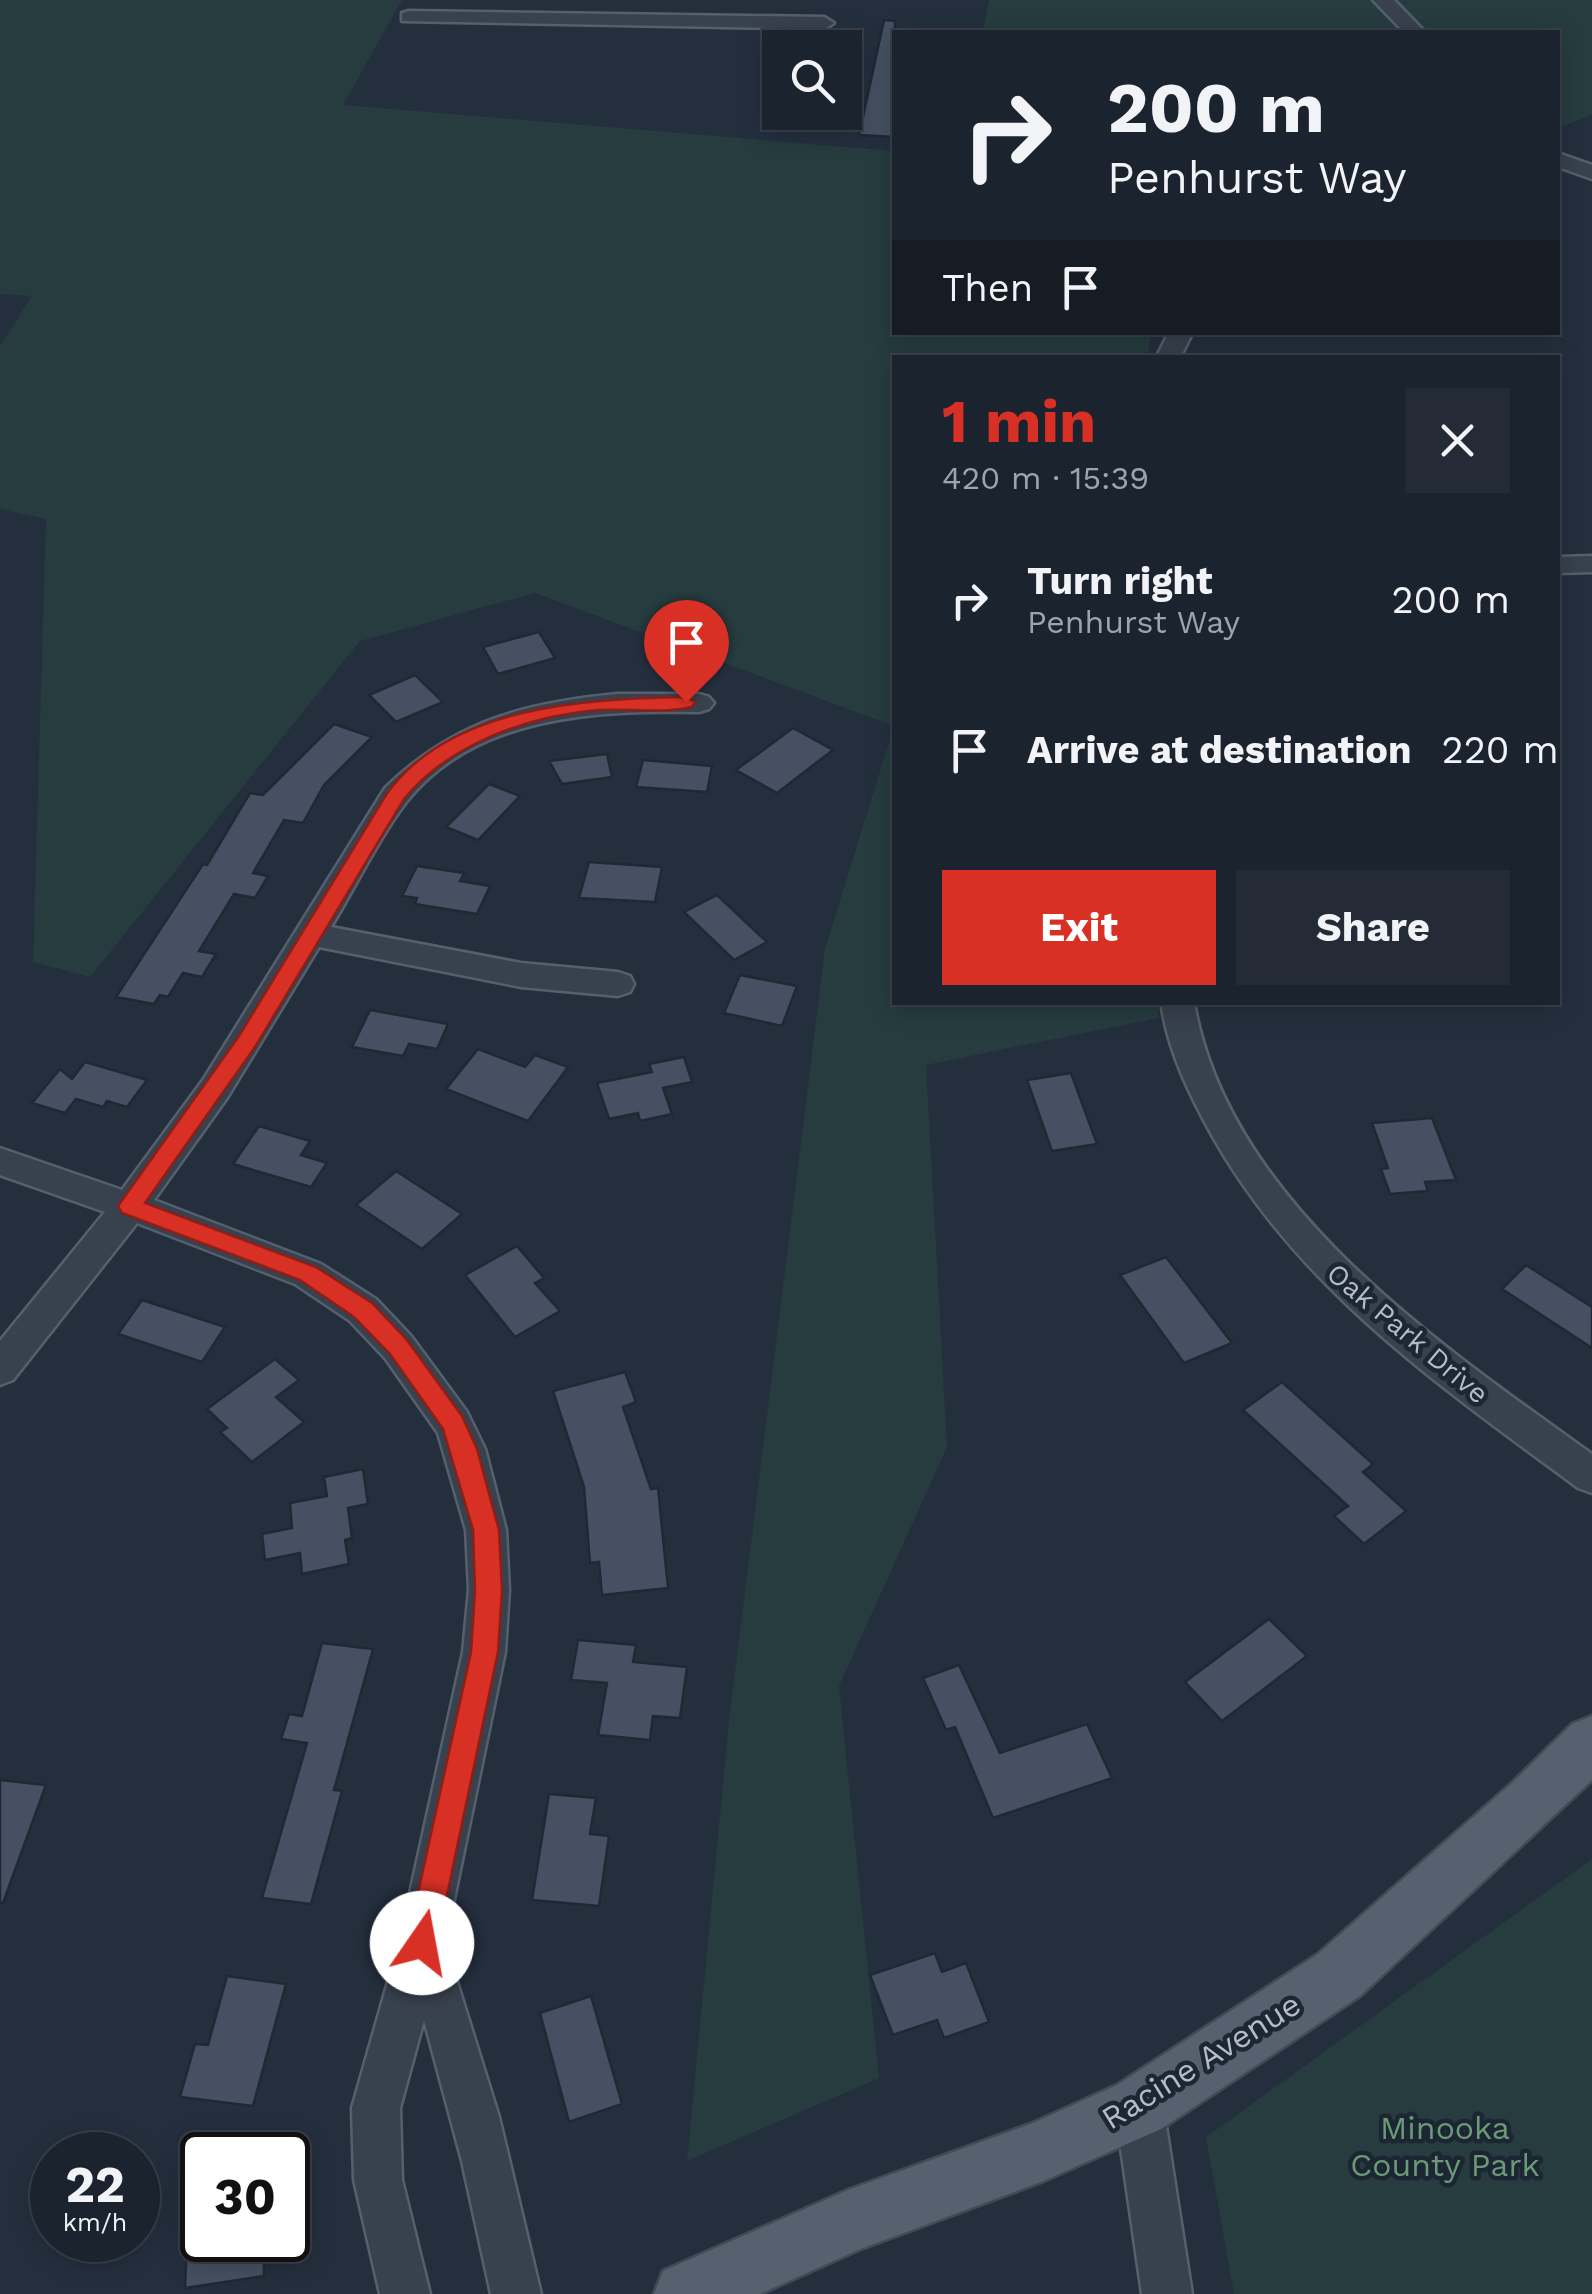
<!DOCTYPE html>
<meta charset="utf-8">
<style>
:root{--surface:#1b232e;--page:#242b36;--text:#f1f3f6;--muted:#a0a4aa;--line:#39404a;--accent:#d93025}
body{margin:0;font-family:"Work Sans",sans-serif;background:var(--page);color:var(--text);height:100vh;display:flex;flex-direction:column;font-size:38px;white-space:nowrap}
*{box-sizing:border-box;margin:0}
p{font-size:32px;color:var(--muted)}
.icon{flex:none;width:55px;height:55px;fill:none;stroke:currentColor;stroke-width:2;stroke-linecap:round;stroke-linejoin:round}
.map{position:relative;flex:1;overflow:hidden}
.sheet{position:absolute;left:892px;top:355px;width:668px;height:650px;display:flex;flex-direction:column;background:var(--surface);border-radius:0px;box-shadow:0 5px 25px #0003,0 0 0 2px var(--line)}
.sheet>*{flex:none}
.banner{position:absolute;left:892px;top:30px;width:668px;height:305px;border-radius:0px;box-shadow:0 5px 25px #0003,0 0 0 2px var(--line);background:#1b232e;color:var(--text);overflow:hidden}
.controls{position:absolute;left:762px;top:30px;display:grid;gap:20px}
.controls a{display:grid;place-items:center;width:100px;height:100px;border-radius:0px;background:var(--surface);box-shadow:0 5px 25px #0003,0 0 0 2px var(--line);font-size:50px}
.speed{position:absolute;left:30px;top:2132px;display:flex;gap:20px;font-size:50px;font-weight:700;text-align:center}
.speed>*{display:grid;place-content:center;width:130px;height:130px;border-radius:50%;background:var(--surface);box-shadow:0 5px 25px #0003,0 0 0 2px var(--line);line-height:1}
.speed small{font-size:25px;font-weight:400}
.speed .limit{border:5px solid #111;border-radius:15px;background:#fff;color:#111}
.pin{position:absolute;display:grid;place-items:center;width:85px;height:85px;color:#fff;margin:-102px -42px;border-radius:50% 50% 50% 0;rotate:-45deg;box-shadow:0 0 10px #0007}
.pin .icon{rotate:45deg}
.me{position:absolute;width:110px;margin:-55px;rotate:12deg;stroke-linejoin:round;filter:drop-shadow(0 0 8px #0008)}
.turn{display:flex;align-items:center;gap:35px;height:210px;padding:0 50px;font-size:45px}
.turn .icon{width:130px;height:130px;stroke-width:2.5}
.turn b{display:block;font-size:70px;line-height:85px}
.then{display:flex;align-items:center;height:95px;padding:0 50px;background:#0003;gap:20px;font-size:38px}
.round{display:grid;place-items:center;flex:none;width:105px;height:105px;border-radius:0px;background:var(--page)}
.headline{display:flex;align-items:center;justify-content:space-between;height:170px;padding:0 50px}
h1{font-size:60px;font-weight:700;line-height:75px;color:var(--accent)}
.primary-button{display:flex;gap:20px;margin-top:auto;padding:20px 50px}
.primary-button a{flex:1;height:115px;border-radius:0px;background:var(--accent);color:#fff;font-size:40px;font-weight:700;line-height:115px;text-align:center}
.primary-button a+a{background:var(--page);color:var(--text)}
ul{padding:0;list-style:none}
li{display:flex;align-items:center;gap:30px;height:150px;padding:0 50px}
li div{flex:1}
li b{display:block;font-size:38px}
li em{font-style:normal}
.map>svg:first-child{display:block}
</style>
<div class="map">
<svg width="1592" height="2294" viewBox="0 0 1592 2294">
<rect width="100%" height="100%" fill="#242f3e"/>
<g fill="#263c3f">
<path d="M0,0H402L343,105L895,151V332L1151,333L1147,357L895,358V1002L1159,1003L1158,1018L926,1065L947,1447L839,1686L879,2078L687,2161L729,1721L825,949L894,726L535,593L360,641L90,977L33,962L46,519L0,509V346L32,296L0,294Z"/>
<path d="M989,0H1592V115L1558,128V32H983Z"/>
<path d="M1592,1859V2294H1234L1206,2137Z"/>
</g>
<g fill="#455162" stroke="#1f2835" stroke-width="2.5">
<path d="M884,20L895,21V137L859,135Z"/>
<path d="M539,632L555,658L498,674L483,647Z"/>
<path d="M415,675L443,702L396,722L369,695Z"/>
<path d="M334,724L372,737L324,785L303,823L284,820L253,873L268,876L255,898L234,894L199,951L216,954L202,977L183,973L168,997L160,995L154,1004L116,997L203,864L207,865L250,793L263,795Z"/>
<path d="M793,728L833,750L777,793L736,770Z"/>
<path d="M607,754L612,777L562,784L549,761Z"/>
<path d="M643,760L712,766L707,792L636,787Z"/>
<path d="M489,784L520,796L478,840L446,827Z"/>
<path d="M589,862L662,867L655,902L579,898Z"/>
<path d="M417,866L464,873L460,881L490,886L477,914L415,904L417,898L402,896Z"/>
<path d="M717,895L767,942L734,960L684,912Z"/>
<path d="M740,975L797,986L782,1026L724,1013Z"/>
<path d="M370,1010L448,1024L437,1049L409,1044L403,1056L352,1047Z"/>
<path d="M478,1049L525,1067L535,1055L568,1067L528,1121L446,1089Z"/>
<path d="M684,1057L692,1082L663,1088L672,1114L640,1121L638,1113L609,1119L597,1083L652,1072L649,1064Z"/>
<path d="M85,1062L147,1080L127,1107L107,1101L103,1107L76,1099L65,1113L32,1103L60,1069L72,1079Z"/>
<path d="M1071,1073L1097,1144L1052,1151L1027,1080Z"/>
<path d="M1432,1118L1456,1180L1425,1182L1428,1191L1390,1194L1381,1169L1388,1168L1372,1123Z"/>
<path d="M259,1126L310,1141L301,1155L327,1163L311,1187L233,1164Z"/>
<path d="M396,1171L462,1214L422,1249L356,1205Z"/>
<path d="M517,1246L544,1278L535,1283L560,1311L515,1337L465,1275Z"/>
<path d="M1166,1257L1232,1343L1184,1363L1120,1275Z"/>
<path d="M1526,1265L1592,1307V1348L1502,1289Z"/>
<path d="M142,1300L225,1327L202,1362L118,1334Z"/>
<path d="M275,1359L299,1380L276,1397L304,1422L252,1462L220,1432L227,1428L207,1409Z"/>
<path d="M625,1372L636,1402L623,1407L651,1489L658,1488L668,1588L602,1595L599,1562L590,1563L584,1487L553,1391Z"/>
<path d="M1282,1382L1373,1464L1363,1472L1406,1511L1364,1544L1334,1516L1348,1506L1243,1410Z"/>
<path d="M363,1469L368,1504L348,1508L352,1538L345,1540L349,1564L302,1574L300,1553L265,1560L262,1534L292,1528L290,1503L327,1496L324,1477Z"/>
<path d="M1269,1619L1307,1656L1222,1721L1185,1682Z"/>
<path d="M578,1640L636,1645L633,1662L687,1667L680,1718L653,1716L650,1740L598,1735L607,1683L571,1680Z"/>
<path d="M322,1643L373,1649L334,1790L342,1791L311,1904L262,1898L307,1743L281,1739L289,1714L302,1716Z"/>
<path d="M959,1665L1000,1753L1087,1724L1112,1778L993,1818L955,1727L946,1730L923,1678Z"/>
<path d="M0,1780L46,1785L3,1903H0Z"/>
<path d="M549,1794L596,1798L590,1834L609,1836L599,1906L532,1900Z"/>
<path d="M935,1953L942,1972L966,1963L989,2022L944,2038L937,2020L893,2035L870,1975Z"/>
<path d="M227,1976L286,1984L253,2106L180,2097L195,2044L208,2045Z"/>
<path d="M591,1996L622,2104L569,2122L540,2013Z"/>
<path d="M187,2240H264V2276L185,2288Z"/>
</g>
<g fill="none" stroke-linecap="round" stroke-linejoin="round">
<g stroke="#565f6c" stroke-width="5">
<g id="minor">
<path d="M1373,0H1394L1425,32H1404Z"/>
<path d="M409,11L824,17L834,23L824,29L402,21V13Z"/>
<path d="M785,112H807V114L796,120Z"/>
<path d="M1558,153L1592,165V179L1558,167Z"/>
<path d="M1169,332H1193L1180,358H1156Z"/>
<path d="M1592,556V572L1558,573V557Z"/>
<path d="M617,694H699L709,697L714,703L709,709L699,712C598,710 476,715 407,801C378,839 356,886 331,927L521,963L618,972L630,976L634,984L630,992L618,996L521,987L319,947L227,1098L154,1200L321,1264L376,1299L411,1336L467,1412L485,1449L506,1530L509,1590L505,1652L445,1943L499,2117L541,2294H491L462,2161L424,2020L400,2108L402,2180L430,2294H380L354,2180L352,2108L399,1943L463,1652L469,1590L466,1530L438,1433L385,1358L350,1321L295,1284L137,1223L13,1380L0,1385V1341L105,1212L0,1175V1148L122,1190L203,1080L385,788C454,721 524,703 617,694Z"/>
<path d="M1161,1002H1194C1227,1201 1440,1345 1592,1454V1493L1578,1488C1440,1386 1299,1289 1213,1137C1189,1094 1168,1051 1161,1002Z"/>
<path d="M1139,2083L1156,2090L1163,2107L1192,2294H1142L1115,2107L1122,2090Z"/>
</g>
</g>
<g stroke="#414a57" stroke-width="5">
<path id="major" d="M1592,1716V1780L1360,1996L1161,2129L1041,2182L858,2250L760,2294H654L663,2271L848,2190L1033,2123L1117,2085L1318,1954L1513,1782L1572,1724Z"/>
</g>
<use href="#minor" fill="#38414e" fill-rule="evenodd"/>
<use href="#major" fill="#56606e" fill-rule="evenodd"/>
</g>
<path fill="#d93025" stroke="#8d1f18" stroke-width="2.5" d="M686,697L695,702L692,707C662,714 629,708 598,710C528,716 449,744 404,799L255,1047L145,1203L316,1267L372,1303L407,1340L462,1416L477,1449L499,1530L502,1590L498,1652L437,1943L432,1953L422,1958L412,1953L407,1943L471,1652L475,1590L473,1530L443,1429L390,1354L354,1317L300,1280L122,1213L118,1206L239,1036L386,795C449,705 587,699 686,697Z"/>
<g text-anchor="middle" stroke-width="9" stroke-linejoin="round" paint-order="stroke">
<g font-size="28" fill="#b4bcc9" stroke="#1d2633">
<text transform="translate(1408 1333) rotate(40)" y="10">Oak Park Drive</text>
</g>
<g font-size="32" fill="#b4bcc9" stroke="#1d2633">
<text transform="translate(1201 2061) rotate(-32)" y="11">Racine Avenue</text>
</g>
<g font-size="32" fill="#6b9a76" stroke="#1d2633">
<text x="1445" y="2139">Minooka<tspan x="1445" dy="37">County Park</tspan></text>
</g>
</g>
</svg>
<div class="controls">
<a><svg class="icon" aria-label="search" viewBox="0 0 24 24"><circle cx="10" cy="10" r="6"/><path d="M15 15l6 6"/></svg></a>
</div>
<div class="speed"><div>22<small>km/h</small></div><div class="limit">30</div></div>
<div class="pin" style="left:686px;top:702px;background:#d93025"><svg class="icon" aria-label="arrive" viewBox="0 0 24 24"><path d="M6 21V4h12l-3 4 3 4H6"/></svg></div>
<svg class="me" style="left:422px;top:1943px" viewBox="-20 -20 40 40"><circle r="19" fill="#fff"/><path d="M0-13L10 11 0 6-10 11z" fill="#d93025"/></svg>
<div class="banner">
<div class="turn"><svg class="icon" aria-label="right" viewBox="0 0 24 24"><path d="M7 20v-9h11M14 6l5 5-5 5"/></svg><div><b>200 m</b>Penhurst Way</div></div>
<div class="then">Then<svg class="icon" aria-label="arrive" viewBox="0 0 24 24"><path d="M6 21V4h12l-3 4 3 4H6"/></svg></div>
</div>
<section class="sheet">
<div class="headline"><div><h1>1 min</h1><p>420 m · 15:39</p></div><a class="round"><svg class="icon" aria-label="close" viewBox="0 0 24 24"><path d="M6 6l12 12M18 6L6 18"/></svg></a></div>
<ul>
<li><svg class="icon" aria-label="right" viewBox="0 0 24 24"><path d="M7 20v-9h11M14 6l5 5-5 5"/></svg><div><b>Turn right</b><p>Penhurst Way</p></div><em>200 m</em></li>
<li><svg class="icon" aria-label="arrive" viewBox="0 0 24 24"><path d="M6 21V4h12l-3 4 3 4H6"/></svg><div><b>Arrive at destination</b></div><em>220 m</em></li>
</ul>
<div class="primary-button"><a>Exit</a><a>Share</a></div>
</section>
</div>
